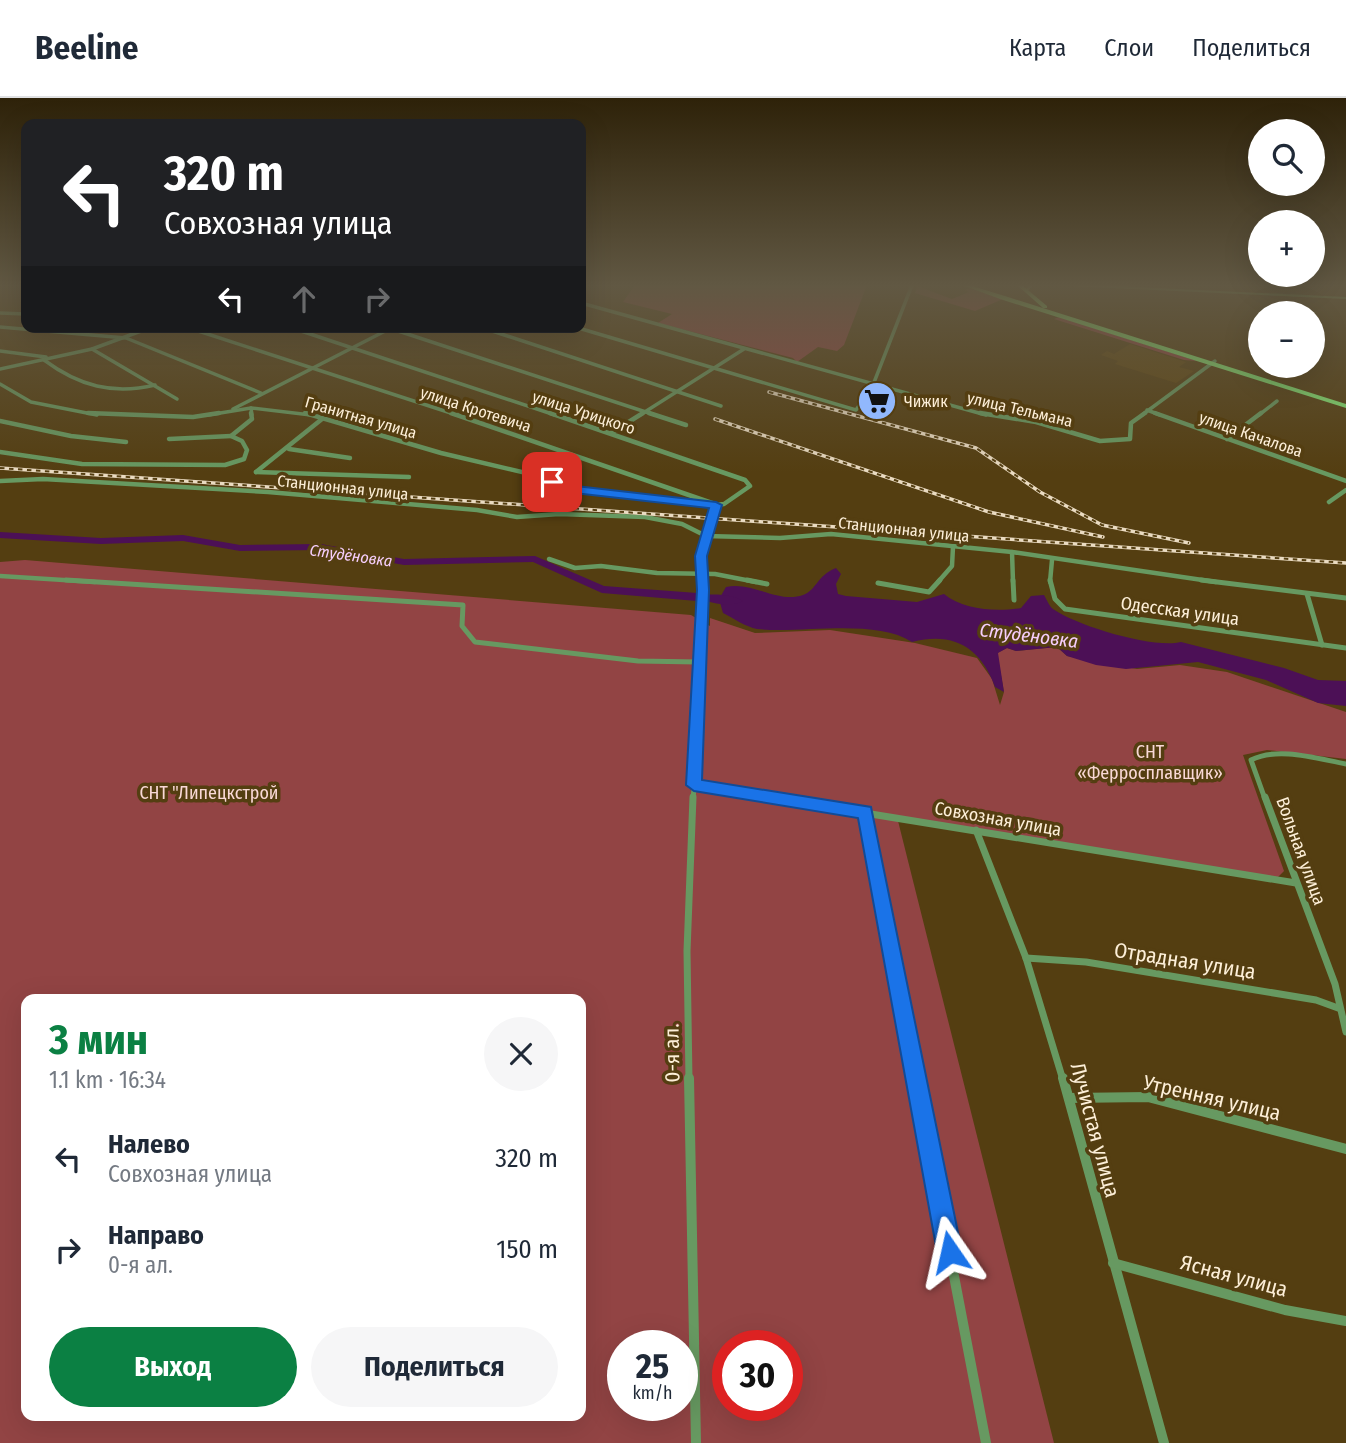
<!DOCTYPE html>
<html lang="ru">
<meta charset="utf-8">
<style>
:root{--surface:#fff;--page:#f6f6f7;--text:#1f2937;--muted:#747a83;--line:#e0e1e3;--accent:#0b8043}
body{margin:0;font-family:"Fira Sans Condensed",sans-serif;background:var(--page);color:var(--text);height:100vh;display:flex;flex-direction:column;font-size:26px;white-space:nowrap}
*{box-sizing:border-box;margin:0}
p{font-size:23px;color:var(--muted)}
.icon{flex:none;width:38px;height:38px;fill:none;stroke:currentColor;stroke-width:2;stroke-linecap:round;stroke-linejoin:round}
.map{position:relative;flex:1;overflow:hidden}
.details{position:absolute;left:21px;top:896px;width:565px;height:427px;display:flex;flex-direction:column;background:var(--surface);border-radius:14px;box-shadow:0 7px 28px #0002}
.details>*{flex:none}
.guide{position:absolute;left:21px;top:21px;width:565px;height:214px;border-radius:14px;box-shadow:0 7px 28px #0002;background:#202124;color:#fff;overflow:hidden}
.tools{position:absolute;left:1248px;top:21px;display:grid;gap:14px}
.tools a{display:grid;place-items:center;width:77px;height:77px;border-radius:50%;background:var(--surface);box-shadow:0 7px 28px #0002;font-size:35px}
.speed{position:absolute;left:607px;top:1232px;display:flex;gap:14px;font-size:35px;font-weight:700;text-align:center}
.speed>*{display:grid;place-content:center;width:91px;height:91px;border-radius:50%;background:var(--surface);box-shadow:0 7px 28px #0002;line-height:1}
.speed small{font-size:18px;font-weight:400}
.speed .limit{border:10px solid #d22;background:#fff;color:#111}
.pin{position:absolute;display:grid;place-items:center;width:60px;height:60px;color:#fff;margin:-30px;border-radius:14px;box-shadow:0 4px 10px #0006}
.me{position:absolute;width:77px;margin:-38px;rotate:349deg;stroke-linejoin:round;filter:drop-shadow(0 0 5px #0008)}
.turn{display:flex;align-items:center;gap:24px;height:147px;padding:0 28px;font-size:32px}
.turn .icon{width:91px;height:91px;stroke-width:2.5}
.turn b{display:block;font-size:49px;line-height:60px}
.lanes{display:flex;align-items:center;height:66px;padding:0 28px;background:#0003;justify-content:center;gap:35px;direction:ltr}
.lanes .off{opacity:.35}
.round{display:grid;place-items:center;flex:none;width:74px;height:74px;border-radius:37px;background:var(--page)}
.summary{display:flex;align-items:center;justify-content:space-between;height:119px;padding:0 28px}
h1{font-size:42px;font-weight:700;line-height:52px;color:var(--accent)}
.primary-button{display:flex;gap:14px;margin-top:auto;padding:14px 28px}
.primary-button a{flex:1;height:80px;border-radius:42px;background:var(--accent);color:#fff;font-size:28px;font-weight:700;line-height:80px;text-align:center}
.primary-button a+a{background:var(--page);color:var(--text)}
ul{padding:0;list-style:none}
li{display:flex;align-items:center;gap:21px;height:91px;padding:0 28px}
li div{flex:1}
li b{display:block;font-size:26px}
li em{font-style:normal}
header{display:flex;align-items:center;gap:42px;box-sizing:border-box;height:98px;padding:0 35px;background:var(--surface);border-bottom:2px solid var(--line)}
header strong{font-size:33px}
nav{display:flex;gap:38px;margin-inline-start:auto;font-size:24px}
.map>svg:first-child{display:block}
</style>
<header>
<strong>Beeline</strong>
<nav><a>Карта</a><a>Слои</a><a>Поделиться</a></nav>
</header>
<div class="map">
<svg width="1346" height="1345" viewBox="0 0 1346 1345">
<rect width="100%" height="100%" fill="#543e11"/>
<path fill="#604712" d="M1130,246L1186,264L1179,269L1194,273L1176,285L1115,266L1118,263L1101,257L1107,253L1114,256Z"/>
<g fill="#924444" fill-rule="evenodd">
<path d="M635,187H867L844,247L837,253L818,249L797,264L793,260L658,225L672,216L623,204Z"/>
<path d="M917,188L952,201L969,194L965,192L969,190L1003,201L975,213L915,195Z"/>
<path d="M1059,219L1197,263L1184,262L1054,221Z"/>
<path d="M25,462L691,517L710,528V520L755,535L830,532L915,545L977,560L992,581L1000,607L1004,594L997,555L1007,550L1016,553L1057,549L1067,558L1137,571L1180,567L1227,574L1346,614V661L1267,652L1243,657L1284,773L1277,780L897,719L1054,1345H0V464ZM26,901H581V1318H26ZM623,1248H682V1307H623ZM728,1248H788V1307H728Z"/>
</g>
<path fill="#4c1056" d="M836,470L841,476L836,486L838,496L846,498L917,504L944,496C963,512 997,514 1021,510L1031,498L1044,497C1047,502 1049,508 1053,511C1077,528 1154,551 1181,544L1284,570L1318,582L1346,583V608L1318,605L1266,582L1198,564L1126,571L1096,567L1067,558L1057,549L1016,553L1007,550L998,555L1004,594L995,589C981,550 954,533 912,544C875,520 801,536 757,531C746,529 733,520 723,515L719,501L726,489C752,483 779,506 803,497C817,492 816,478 836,470Z"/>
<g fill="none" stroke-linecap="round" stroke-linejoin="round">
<path fill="#4c1056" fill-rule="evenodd" d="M0,434L101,440L183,437L240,447L321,446L404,461L535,458L604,488L697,495L702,498C712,495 734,497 743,503C734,509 711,506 702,501L697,503L602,495L533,464L404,467L321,452L240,453L183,443L101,446L0,440Z"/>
<g stroke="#679961" stroke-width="3.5">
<path d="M581,205L986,317"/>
<path d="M0,215L26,216"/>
<path d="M0,229L126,240L261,295"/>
<path d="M186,229L457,317"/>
<path d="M289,229L555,317"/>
<path d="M386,229L655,317"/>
<path d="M480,229L721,308"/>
<path d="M575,229L856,312L873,287L912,187"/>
<path d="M92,251L177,301"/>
<path d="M0,253L46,259L44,262C79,288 113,297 155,287"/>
<path d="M0,271L92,251L152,229"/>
<path d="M0,286L31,304L97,317"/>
<path d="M251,310L252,317"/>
<path d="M233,311L391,230"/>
<path d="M1147,312L1160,317"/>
<path d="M208,317L251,310L311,317"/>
<path d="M640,317L744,251"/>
<path d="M1142,317L1215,263"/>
<path d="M1259,317L1277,303"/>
</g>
<g stroke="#679961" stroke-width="4.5">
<path d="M88,315L193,319L219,315"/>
<path d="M305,315L441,355L539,378L565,390L716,407L724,406L750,388L745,382L550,315"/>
<path d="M451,315L712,405"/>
<path d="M649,315L686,327"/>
<path d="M980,315L1036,324L1100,343L1130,341L1131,325L1145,315"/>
<path d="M1155,315L1346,383"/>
<path d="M0,323L71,338L126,344"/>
<path d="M611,335L643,315"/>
<path d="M169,341L231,338"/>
<path d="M1227,341L1261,315"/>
<path d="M289,351L350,360"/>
<path d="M0,354L82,366L225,367L244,361L247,352L242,343L231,338L252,321L251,315"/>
<path d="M256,374L409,379"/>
<path d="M256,374L322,321"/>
<path d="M0,383L43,381L268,394L477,412L517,419L559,416L645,419L682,426L706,438L780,440L831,436L1012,454L1216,484"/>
<path d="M1329,404L1346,392"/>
<path d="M1012,454L1013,484"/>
<path d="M549,461L575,470L601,468L657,475L715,476L756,484"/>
<path d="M0,478L95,484"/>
<path d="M703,484L701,458L716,407"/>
<path d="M938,484L952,468L953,449"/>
<path d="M1050,484L1052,462"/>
</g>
<g stroke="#679961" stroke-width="5">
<path d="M66,482L463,507L462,528L475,544L638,563L698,564"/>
<path d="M747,482L767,486"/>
<path d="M1013,482L1014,502"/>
<path d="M1050,482L1055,501L1065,511L1346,550"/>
<path d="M1201,482L1346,500"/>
<path d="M878,485L929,494L940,482"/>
<path d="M1307,496L1322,547"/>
<path d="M694,687L777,701"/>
<path d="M693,701L699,640L697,587L702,482"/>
<path d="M1265,701L1251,662C1278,648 1318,661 1346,666"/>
</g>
<g stroke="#679961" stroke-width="7">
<path d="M766,699L1296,785"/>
<path d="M1265,699L1335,886L1346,934"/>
<path d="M865,714L916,982"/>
<path d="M976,732L1026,860L1063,982"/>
<path d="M1026,860L1086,864L1316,902L1338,910"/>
<path d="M689,982L687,853L693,699"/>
</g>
<g stroke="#679961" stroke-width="10">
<path d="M689,980L696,1345"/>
<path d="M916,980L986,1345"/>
<path d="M1063,980L1164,1345"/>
<path d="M1069,1000L1148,999L1346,1051"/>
<path d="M1113,1165L1285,1212L1346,1223"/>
</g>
<g fill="#78c96e" fill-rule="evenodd">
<path d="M1029,187H1033L1027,194H1025Z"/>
<path d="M1068,187H1095L1346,199V201L1070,188Z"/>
</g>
<g fill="#84ed77" fill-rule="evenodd">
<path d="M962,187H969L1008,199L1346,306V310L1000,201Z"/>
<path d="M1017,187H1022L1047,208V210H1043Z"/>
</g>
<g stroke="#eadbc2" stroke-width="3.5">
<g id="rail">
<path d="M769,294L976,350L1040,394L1102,427L1189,445"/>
<path d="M715,321L989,414L1103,439"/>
<path d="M0,370L1346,465"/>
</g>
</g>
<use href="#rail" stroke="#543e11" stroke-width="2" stroke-dasharray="4.5" stroke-linecap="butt"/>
</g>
<linearGradient id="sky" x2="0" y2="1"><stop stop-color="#2e2209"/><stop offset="0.5" stop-color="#615843"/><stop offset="1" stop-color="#615843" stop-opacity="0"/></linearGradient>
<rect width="1346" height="375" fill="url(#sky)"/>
<path fill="#1a73e8" stroke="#114b97" stroke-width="2" d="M552,381L567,387L716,404L722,407L707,458L709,492L702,682L871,709L962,1154L958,1163L950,1167L941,1163L937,1154L858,720L694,693L686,687L697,492L695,458L709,410L565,394L548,386L546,384Z"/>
<defs>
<g id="supermarket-disc" transform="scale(2.0125)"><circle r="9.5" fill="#91b8fd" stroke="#543e11"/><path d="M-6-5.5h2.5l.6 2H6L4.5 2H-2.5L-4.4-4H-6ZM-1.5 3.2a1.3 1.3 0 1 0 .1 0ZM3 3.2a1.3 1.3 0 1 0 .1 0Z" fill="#111"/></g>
</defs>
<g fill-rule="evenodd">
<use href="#supermarket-disc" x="877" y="303"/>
</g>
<g text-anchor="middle" stroke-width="7" stroke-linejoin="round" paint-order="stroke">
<g font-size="16" fill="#fdefd8" stroke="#543e11" text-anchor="start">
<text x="904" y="309">Чижик</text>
</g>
<g font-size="16" fill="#fdefd8" stroke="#543e11">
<text transform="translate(476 311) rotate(18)" y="6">улица Кротевича</text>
<text transform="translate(1020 311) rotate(13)" y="6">улица Тельмана</text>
<text transform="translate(584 314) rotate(18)" y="6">улица Урицкого</text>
<text transform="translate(361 319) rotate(16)" y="6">Гранитная улица</text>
<text transform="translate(1251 336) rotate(19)" y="6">улица Качалова</text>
<text transform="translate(343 389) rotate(6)" y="6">Станционная улица</text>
<text transform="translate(904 431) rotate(6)" y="6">Станционная улица</text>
</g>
<g font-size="16" font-style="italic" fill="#f6cefc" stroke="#543e11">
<text transform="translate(351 457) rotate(8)" y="6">Студёновка</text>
</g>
<g font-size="18" fill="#fdefd8" stroke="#543e11">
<text transform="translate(1180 513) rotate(8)" y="6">Одесская улица</text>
<text transform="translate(998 721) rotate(10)" y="6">Совхозная улица</text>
<text transform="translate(1301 753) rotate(70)" y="6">Вольная улица</text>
</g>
<g font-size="18" fill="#f9d8d6" stroke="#543e11">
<text x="1150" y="660">СНТ<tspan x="1150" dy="21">«Ферросплавщик»</tspan></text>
<text x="209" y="701">СНТ "Липецкстрой</text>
</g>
<g font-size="19" font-style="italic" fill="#f6cefc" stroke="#543e11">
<text transform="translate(1029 537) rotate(7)" y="7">Студёновка</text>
</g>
<g font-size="21" fill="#fdefd8" stroke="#543e11">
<text transform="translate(1185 863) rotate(9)" y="7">Отрадная улица</text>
<text transform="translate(672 955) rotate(-91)" y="7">0-я ал.</text>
<text transform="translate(1212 1000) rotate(13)" y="7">Утренняя улица</text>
<text transform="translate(1095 1032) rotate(75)" y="7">Лучистая улица</text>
<text transform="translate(1234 1178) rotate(15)" y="7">Ясная улица</text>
</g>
</g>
</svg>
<div class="tools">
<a><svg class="icon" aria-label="search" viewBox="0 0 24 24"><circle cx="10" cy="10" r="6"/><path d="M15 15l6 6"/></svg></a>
<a>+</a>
<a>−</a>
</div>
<div class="speed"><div>25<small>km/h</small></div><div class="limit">30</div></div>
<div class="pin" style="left:552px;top:384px;background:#d93025"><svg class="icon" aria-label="arrive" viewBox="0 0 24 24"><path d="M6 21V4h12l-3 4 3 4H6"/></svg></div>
<svg class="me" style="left:950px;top:1154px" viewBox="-20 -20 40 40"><path d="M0-17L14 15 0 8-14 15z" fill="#1a73e8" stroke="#fff" stroke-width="4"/></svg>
<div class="guide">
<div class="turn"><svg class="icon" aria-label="left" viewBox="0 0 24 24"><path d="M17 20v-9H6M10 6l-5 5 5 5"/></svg><div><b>320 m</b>Совхозная улица</div></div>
<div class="lanes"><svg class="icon" aria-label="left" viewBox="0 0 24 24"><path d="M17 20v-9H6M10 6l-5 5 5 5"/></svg><svg class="icon off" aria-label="ahead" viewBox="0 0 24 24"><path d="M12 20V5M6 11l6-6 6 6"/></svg><svg class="icon off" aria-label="right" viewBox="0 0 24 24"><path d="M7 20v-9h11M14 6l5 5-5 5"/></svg></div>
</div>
<section class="details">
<div class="summary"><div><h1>3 мин</h1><p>1.1 km · 16:34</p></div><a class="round"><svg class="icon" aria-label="close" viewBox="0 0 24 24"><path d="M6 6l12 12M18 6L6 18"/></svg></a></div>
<ul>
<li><svg class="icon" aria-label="left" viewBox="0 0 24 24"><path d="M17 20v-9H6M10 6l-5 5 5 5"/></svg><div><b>Налево</b><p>Совхозная улица</p></div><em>320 m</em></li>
<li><svg class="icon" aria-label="right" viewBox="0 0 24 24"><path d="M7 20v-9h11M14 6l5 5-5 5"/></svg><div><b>Направо</b><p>0-я ал.</p></div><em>150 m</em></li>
</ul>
<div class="primary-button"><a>Выход</a><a>Поделиться</a></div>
</section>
</div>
